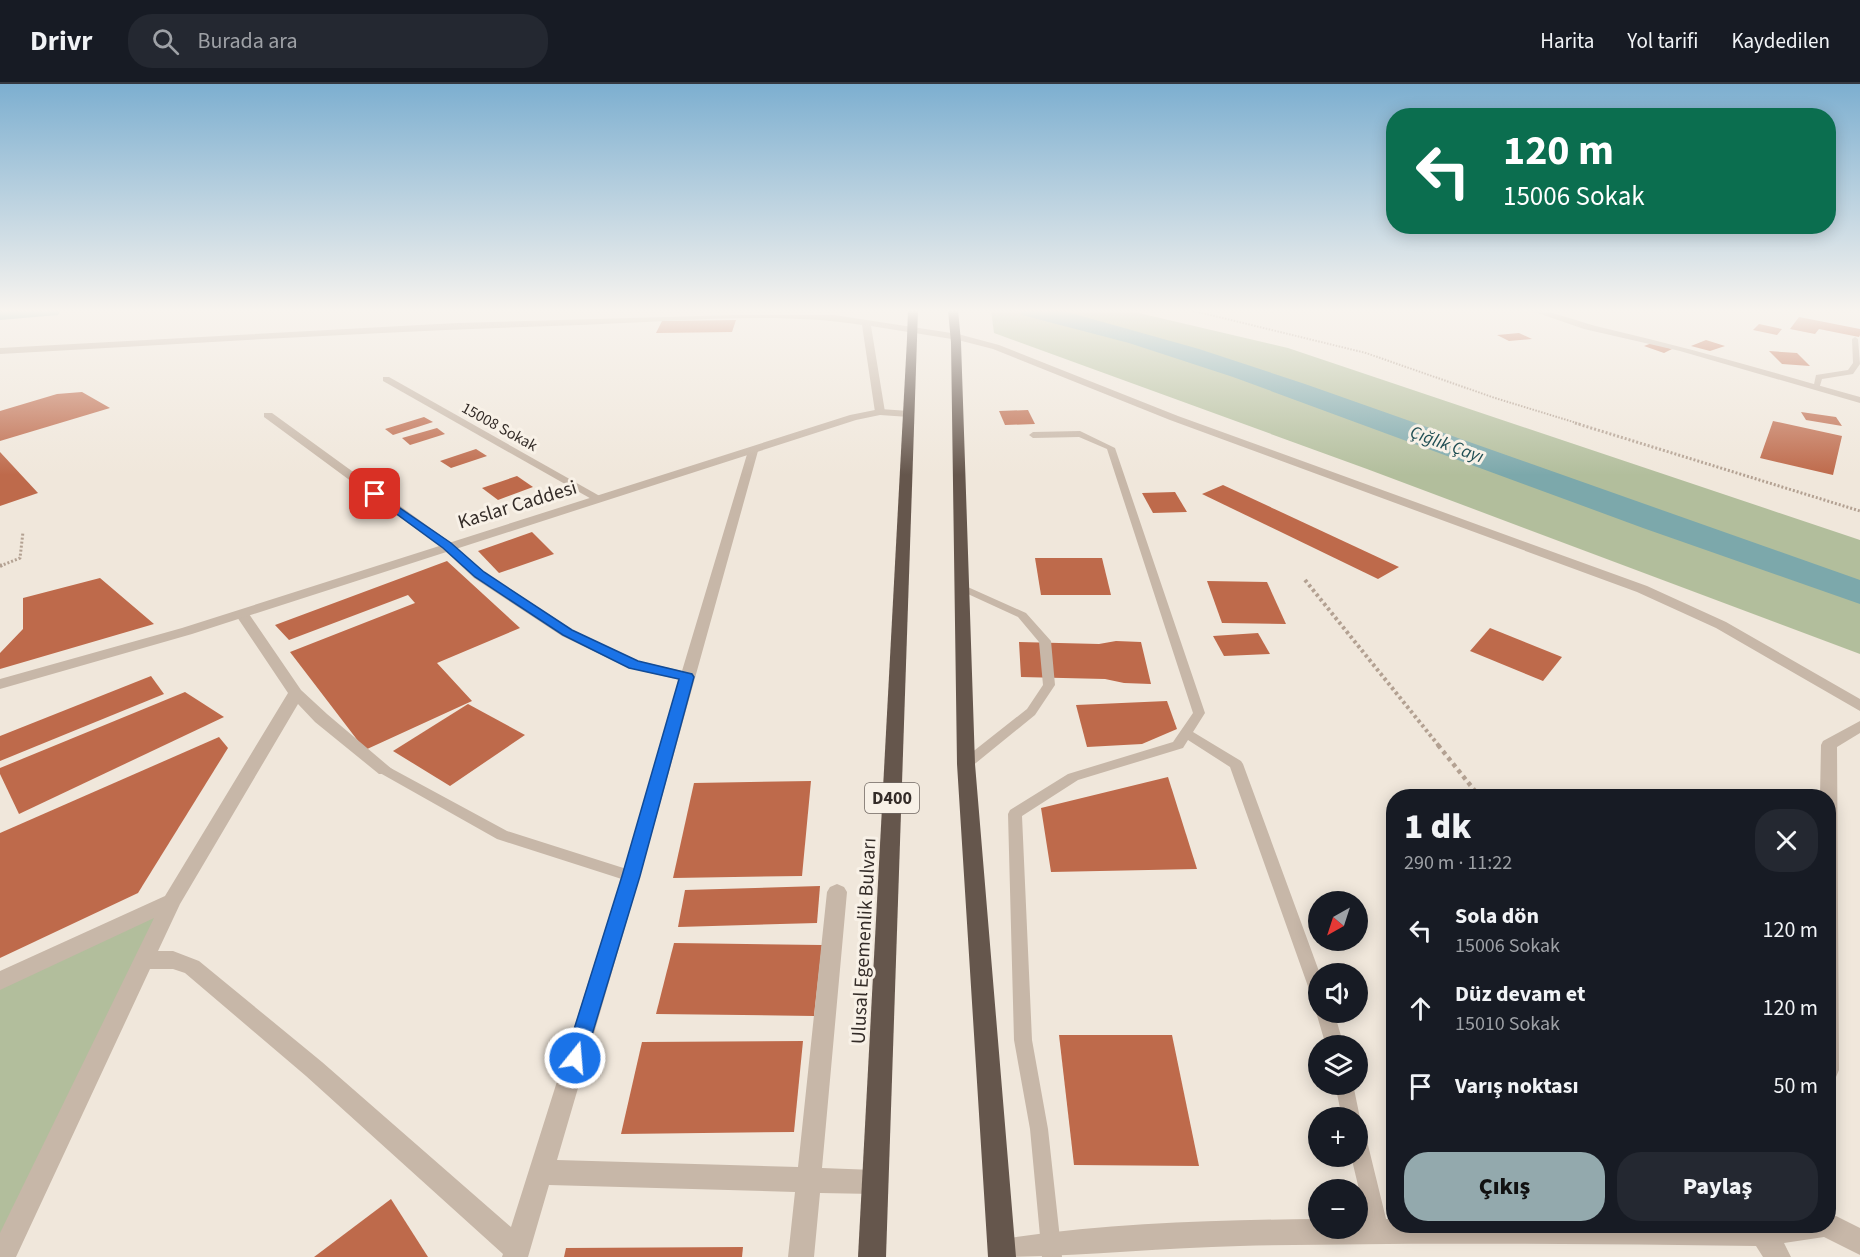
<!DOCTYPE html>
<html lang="tr">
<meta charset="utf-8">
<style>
:root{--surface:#171b24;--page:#242831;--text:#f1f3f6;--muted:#9ea1a6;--line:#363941;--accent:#93a9ad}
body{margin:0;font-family:"Source Sans 3",sans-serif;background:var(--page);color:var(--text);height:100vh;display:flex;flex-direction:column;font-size:22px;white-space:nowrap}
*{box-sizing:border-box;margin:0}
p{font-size:20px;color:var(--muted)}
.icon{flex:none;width:33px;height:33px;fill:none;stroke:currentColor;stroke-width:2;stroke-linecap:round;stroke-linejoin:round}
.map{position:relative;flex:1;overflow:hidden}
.drawer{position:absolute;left:1386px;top:705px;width:450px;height:444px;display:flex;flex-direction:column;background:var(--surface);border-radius:24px;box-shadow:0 3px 15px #0003}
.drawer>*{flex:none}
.banner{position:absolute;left:1386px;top:24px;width:450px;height:126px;border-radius:24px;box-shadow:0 3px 15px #0003;background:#0b6e4f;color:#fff;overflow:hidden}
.needle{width:39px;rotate:219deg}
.fabs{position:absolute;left:1308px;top:807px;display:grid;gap:12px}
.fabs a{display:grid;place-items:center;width:60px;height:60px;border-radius:50%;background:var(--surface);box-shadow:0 3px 15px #0003;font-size:30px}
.pin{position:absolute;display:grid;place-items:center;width:51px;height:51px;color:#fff;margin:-26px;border-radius:12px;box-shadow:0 3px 9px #0006}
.me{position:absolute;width:66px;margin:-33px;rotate:17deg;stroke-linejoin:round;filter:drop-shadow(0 0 4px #0008)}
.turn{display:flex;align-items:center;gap:21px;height:126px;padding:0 18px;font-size:27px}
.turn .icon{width:78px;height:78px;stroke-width:2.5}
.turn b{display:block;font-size:42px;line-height:51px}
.round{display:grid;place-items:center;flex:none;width:63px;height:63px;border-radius:24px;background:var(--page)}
.summary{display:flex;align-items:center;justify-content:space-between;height:102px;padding:0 18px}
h1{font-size:36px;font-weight:800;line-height:45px}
.primary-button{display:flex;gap:12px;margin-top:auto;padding:12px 18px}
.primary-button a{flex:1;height:69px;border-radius:24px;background:var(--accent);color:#111;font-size:24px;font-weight:800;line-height:69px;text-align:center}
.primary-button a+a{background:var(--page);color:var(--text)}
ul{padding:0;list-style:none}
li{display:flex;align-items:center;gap:18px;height:78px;padding:0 18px}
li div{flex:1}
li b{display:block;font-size:22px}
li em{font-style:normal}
header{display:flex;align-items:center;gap:36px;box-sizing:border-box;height:84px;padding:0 30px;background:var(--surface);border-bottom:2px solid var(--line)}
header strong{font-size:28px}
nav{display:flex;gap:33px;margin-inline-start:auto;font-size:21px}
.search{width:420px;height:54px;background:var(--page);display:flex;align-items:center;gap:15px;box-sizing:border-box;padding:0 21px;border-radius:24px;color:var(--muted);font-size:22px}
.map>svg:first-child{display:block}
</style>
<header>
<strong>Drivr</strong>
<div class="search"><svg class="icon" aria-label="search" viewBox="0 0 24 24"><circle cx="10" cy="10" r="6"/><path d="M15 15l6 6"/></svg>Burada ara</div>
<nav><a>Harita</a><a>Yol tarifi</a><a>Kaydedilen</a></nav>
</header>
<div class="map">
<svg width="1860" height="1173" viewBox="0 0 1860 1173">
<rect width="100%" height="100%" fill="#f0e7db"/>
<g fill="#b2be9c">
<path d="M991,226H1126L1288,264L1860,456V570L1367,385L994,249Z"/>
<path d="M172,817L2,1173H0V897Z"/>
</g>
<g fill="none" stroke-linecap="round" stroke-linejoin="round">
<g fill="#7ca8ab" fill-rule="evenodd">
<path d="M0,226H61L58,231L0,236Z"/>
<path d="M1019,226H1060L1199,265L1305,300L1860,496V520L1643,444L1233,293L1129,259L1022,231Z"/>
</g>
</g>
<g fill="#be6a4b">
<path d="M1799,233L1860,245V251L1859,253L1819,245L1815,250L1790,245Z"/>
<path d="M736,236L732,248L656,249L662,237Z"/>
<path d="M1759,240L1782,245L1777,251L1753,246Z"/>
<path d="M1519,249L1532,255L1509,257L1497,251Z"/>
<path d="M1706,256L1725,262L1710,267L1691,262Z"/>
<path d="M1652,259L1672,265L1664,269L1644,262Z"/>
<path d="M1769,267L1797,269L1810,282L1782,280Z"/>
<path d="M82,308L110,324L0,357V327L57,310Z"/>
<path d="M1028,326L1035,340L1005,341L999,327Z"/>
<path d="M1801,328L1836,333L1842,342L1806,336Z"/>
<path d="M424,333L433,338L393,351L385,345Z"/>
<path d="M1773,337L1842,352L1833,391L1760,374Z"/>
<path d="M437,344L445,350L410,361L402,354Z"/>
<path d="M476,365L487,372L451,384L440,377Z"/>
<path d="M0,368L38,409L0,422Z"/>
<path d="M517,392L533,403L498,416L482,404Z"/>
<path d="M1223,401L1399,483L1378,495L1202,410Z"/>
<path d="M1175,408L1187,428L1153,429L1142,409Z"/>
<path d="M532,448L554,470L499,489L478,467Z"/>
<path d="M1035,474H1102L1111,511H1041Z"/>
<path d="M447,477L520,544L437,579L472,617L365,666L290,568L415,519L408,511L289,556L275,541Z"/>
<path d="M100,494L154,540L0,585V569L23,545V514Z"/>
<path d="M1207,497L1267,498L1286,540L1222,539Z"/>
<path d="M1490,544L1562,573L1543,597L1470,567Z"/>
<path d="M1258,549L1270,570L1224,572L1213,552Z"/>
<path d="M1116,557L1141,558L1151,600L1124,599L1105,595L1021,593L1019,558L1099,560Z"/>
<path d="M151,592L164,610L0,677V652Z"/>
<path d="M185,608L224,633L19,730L0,690V684Z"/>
<path d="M1167,617L1177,645L1142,660L1087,663L1076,621Z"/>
<path d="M468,620L525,651L450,702L393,667Z"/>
<path d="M219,653L228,664L138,809L0,874V749Z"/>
<path d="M1168,693L1197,785L1051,788L1041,724Z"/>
<path d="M811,697L802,792L673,794L694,699Z"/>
<path d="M820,802L817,839L678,843L685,806Z"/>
<path d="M674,859L822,861L814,932L656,930Z"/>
<path d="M1059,951H1172L1199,1082L1074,1081Z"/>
<path d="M803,957L794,1048L621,1050L642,958Z"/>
<path d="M391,1115L428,1173H314Z"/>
<path d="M743,1163L742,1173H564L566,1164Z"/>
</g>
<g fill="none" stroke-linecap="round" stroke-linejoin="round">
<path stroke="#b3a192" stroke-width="2" stroke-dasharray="1.5 1.5" stroke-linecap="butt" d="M1190,226L1366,269L1495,314L1580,340"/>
<g stroke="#b3a192" stroke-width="3" stroke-dasharray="2 2" stroke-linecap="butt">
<path d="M1575,339L1860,427"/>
<path d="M0,482L20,474L23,448"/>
</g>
<g stroke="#b3a192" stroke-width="4" stroke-dasharray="3 3" stroke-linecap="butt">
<path d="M0,482L2,481"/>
<path d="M1305,496L1439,662"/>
</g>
<path stroke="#b3a192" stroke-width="4.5" stroke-dasharray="4 4" stroke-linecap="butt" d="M1438,661L1479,712"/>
<g fill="#c7b7a8" fill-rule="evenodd">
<path d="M1855,253L1858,255L1860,280L1853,290L1822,295L1819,305H1813L1816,291L1848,286L1853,279L1852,255Z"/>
<path d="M1080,347L1115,364L1205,629L1193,648L1241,677L1243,680L1320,890L1318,915L1312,913L1310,908L1230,683L1188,656L1183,664L1078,696L1022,732L1032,956L1048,1045L1062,1173H1042L1030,1045L1014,956L1008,730L1010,726L1068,690L1173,658L1193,629L1107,365L1079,353L1033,354L1029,351L1033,348Z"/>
<path d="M961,500L1026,529L1051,557L1055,601L1035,631L971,683H961L959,680L961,677L1027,625L1043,601L1039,558L1018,533L957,505L956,503L957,501Z"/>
<path d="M385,681L507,747L636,788L639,792L636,796L631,798L497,755L380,689L378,686L380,683Z"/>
<path d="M1318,924V928H1334L1344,962H1326L1316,928Z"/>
<path d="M1335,1000H1353L1360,1034L1358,1040V1034H1342Z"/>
<path d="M1358,1052L1365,1054L1368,1061L1389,1147L1386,1154L1379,1157L1372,1154L1369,1147L1351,1072H1358Z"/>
</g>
<g fill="#c7b7a8" fill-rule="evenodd">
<path d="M735,231H834L958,250L999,261L1178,332L1647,502L1726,538L1860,615V627L1716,544L1637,508L1170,336L993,265L958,256L871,242L885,328L880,331L875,328L862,241C774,227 670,238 581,241C387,247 194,259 0,270V264L457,239Z"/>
<path d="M383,293H389L605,415L603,417H595L383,297Z"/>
<path d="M264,329H272L451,459L484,488L572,546L639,577L682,587L748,367L753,364L758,367L640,792L557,1076L798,1083L827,808L830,803L837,800L844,803L847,808L822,1084L874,1086L883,1089L886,1098L883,1107L874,1110L820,1109L814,1173H788L795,1108L549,1101L528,1173H502L503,1170L306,992L185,889L173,885H150L16,1173H0V1149L154,834L0,906V887L165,812L288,609L235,530L237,527H247L301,606L327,630L393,686L391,690H379L315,638L298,620L180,820L158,867H173L199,877L322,978L511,1143L622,792L680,596L629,584L562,552L474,494L443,465L264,333Z"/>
<path d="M1860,637V649L1837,663L1839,986L1836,993L1828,996V712H1820L1821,661L1823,657Z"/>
<path d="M1828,1128L1860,1144V1171L1824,1153L1784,1159L1791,1173H1763L1756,1162C1584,1160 1412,1158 1240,1162C1157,1164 1074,1173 991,1173L989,1168L993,1159L1002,1155C1107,1139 1212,1136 1318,1135V1144H1358V1135H1394V1142H1828Z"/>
</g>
<g fill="#c7b7a8" fill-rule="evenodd">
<path d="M1529,226C1555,226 1579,239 1604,244C1690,264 1775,289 1860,313V319L1680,267L1584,245Z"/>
<path d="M880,325L909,327L914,330L909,333L880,331L856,336L192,550L0,605V595L182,544L850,331Z"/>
</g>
<g fill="#65564c" fill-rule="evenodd">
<path d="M912,252L917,255L886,1173H858L907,255Z"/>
<path d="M956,255L961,258L975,680L1016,1173H988L957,680L951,258Z"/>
</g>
<g stroke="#65564c" stroke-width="10">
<path d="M953,226L956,258"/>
<path d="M912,255L913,226"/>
</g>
</g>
<linearGradient id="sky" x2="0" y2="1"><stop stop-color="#7dafd0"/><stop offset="0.58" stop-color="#f8f4ef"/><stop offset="1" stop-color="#f8f4ef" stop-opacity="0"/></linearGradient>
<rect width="1860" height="391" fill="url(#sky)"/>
<path fill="#1a73e8" stroke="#114b97" stroke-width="1.5" d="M375,407L451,459L484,488L572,546L638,577L692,590L694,593L640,792L585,974L582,981L575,983L568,981L565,974L622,792L679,595L629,584L563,551L475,493L443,464L372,412L370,410Z"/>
<g text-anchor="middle" stroke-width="6" stroke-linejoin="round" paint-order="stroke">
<g font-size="16" fill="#342c28" stroke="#f8f1e7">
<text transform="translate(500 342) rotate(29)" y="6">15008 Sokak</text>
</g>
<g font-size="18" font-style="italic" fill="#204e53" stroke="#f8f1e7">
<text transform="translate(1447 360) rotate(20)" y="6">Çığlık Çayı</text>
</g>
<rect fill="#f8f1e7" stroke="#6f6761" stroke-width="1.5" x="865" y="699" width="54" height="30" rx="4.5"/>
<g font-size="18" font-weight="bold" fill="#342c28">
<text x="892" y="720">D400</text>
</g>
<g font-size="20" fill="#342c28" stroke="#f8f1e7">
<text transform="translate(517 420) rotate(-17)" y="7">Kaslar Caddesi</text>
<text transform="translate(863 857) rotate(-87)" y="7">Ulusal Egemenlik Bulvarı</text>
</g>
</g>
</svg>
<div class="fabs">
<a><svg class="needle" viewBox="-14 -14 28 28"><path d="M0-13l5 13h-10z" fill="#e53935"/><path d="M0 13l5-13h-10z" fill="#9ea1a6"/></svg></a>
<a><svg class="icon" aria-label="sound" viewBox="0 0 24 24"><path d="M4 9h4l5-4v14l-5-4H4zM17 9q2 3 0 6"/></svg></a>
<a><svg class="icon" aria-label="layers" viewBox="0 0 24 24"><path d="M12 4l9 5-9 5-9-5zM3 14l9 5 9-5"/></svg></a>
<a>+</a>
<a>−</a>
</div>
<div class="pin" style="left:375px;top:410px;background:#d93025"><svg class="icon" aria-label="arrive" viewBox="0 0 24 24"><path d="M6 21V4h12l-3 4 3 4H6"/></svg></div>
<svg class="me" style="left:575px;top:974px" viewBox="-20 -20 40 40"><circle r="17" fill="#1a73e8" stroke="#fff" stroke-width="3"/><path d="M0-11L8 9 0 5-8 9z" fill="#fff"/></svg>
<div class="banner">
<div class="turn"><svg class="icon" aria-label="left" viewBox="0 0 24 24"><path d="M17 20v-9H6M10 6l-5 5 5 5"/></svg><div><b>120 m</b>15006 Sokak</div></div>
</div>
<section class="drawer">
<div class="summary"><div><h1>1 dk</h1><p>290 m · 11:22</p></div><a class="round"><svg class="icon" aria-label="close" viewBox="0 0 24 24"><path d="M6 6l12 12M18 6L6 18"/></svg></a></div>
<ul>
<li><svg class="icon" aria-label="left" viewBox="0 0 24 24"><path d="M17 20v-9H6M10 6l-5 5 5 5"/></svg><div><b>Sola dön</b><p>15006 Sokak</p></div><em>120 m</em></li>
<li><svg class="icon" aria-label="ahead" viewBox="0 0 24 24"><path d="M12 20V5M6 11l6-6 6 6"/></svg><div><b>Düz devam et</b><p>15010 Sokak</p></div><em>120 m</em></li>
<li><svg class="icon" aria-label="arrive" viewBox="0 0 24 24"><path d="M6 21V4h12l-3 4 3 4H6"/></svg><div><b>Varış noktası</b></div><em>50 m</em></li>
</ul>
<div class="primary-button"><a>Çıkış</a><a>Paylaş</a></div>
</section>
</div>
